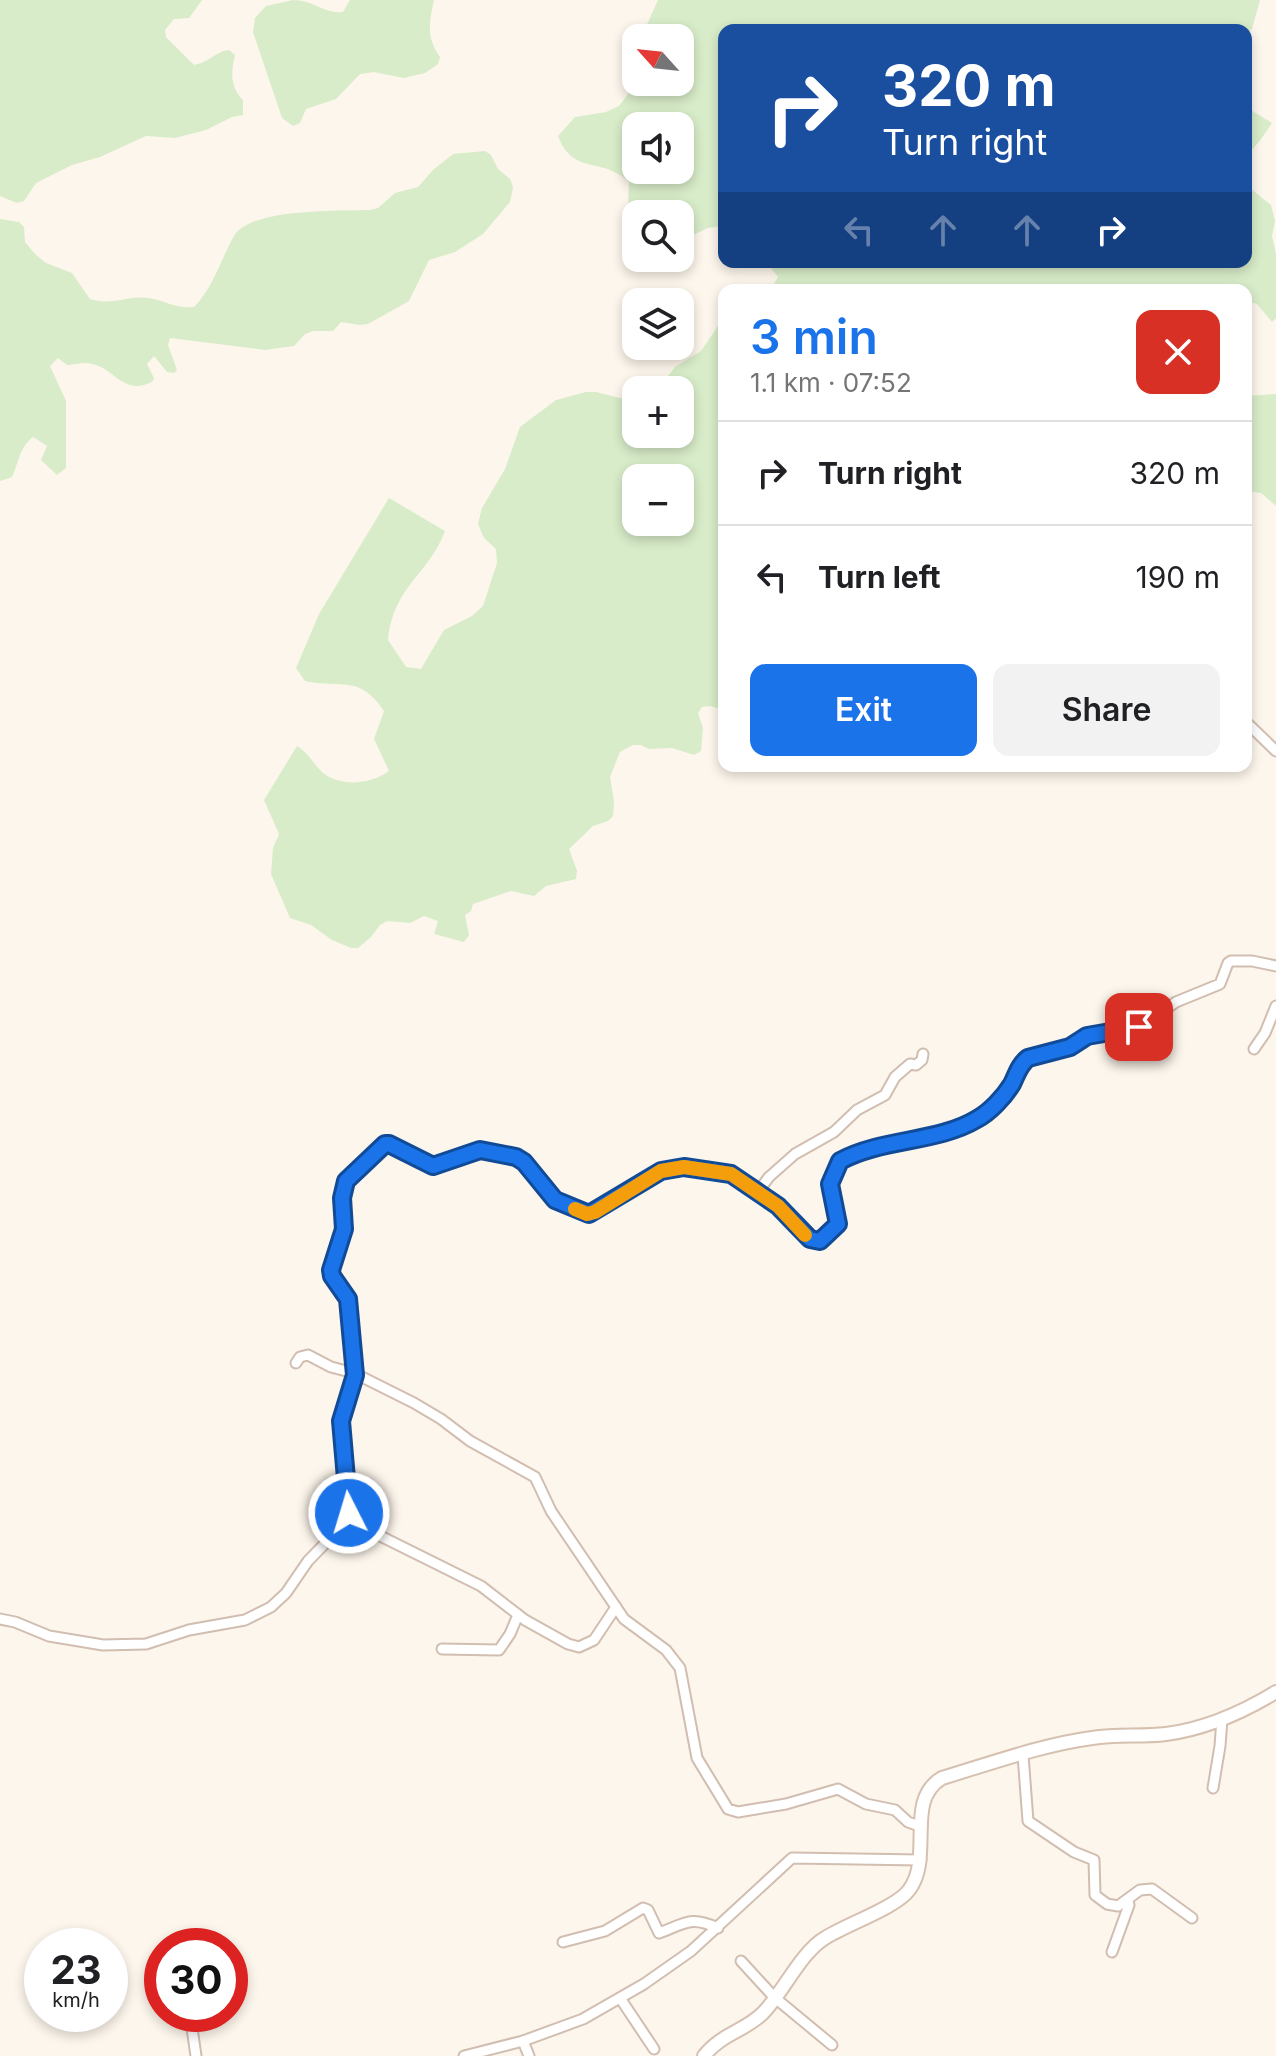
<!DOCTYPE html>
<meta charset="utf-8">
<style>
:root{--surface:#fff;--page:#f2f2f2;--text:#202124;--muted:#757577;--line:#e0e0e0;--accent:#1a73e8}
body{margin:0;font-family:Inter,sans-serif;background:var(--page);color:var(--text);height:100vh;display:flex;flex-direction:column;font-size:30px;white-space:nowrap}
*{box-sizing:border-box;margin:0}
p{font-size:26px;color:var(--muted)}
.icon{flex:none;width:44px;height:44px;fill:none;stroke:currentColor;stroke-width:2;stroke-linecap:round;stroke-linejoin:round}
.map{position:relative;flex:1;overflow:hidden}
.drawer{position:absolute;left:718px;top:284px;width:534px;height:488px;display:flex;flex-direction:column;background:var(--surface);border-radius:16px;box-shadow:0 4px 12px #0003}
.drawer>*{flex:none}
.guide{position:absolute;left:718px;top:24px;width:534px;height:244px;border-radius:16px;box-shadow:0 4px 12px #0003;background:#1a4fa0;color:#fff;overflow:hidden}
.needle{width:52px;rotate:297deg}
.fabs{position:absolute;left:622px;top:24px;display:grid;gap:16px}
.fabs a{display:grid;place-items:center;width:72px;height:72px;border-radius:16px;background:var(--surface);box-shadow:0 4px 12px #0003;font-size:40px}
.speed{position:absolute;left:24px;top:1928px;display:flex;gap:16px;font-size:40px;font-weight:700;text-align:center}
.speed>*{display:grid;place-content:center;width:104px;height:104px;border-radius:50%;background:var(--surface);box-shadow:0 4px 12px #0003;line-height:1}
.speed small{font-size:20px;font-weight:400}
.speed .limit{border:12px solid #d22;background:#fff;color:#111}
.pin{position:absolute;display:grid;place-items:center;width:68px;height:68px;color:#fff;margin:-34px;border-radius:16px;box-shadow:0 4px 12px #0006}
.me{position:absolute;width:88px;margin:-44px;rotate:355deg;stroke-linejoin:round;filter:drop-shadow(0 0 6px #0008)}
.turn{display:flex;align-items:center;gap:28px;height:168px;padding:0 32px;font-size:36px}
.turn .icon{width:104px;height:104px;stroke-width:2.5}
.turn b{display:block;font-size:56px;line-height:68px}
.lanes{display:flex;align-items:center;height:76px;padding:0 32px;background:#0003;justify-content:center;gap:40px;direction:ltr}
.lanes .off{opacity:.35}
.round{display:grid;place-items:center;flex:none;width:84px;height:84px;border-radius:16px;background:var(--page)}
.summary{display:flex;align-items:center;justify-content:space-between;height:136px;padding:0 32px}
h1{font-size:48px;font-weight:600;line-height:60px;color:var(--accent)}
.primary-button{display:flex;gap:16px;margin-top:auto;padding:16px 32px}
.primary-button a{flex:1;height:92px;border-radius:16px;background:var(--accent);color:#fff;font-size:32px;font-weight:600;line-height:92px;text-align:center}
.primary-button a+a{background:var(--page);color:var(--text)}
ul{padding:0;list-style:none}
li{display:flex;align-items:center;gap:24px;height:104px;padding:0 32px;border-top:2px solid var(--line)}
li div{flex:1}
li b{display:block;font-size:30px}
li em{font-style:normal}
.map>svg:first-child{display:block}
</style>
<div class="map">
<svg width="1276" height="2056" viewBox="0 0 1276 2056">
<rect width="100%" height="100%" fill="#fdf6ec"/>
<g fill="#d8ecc9" fill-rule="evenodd">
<path d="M0,0H202L189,18L174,19L165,30L166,37L194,65C208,63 216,51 229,50L235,55C231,72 230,87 243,100V115L232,117L206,130L175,138L146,136L100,157L72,165L36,183L24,201L17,203L0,196Z"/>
<path d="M293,0C314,0 323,14 343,12L350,0H434C429,23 426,37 440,57L438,64L425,73L404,78L374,72L360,74L336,99L306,109L300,123L293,126L282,118L253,32L255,18L266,6Z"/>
<path d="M658,0H1260L1252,29L1246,33V30H724V226L708,228L680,241V214L636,216L628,206L629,182C602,156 573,176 558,136L575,117L606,112L619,106L628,94L636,50V82H680V38H641ZM680,126V170H636V126Z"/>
<path d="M1249,109L1272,123C1265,134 1256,147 1246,155V111Z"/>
<path d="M485,151L491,155L498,169L510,179L513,187L510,202L483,234L455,252L429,260L409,301L368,324L360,325L341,322L333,331H313L305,334L294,346L265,350L170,338L168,345L177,370L174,373L167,372L154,356L147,364L154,378L152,382C121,397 115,365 86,363C81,363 72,365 67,365L58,358L50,366L66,401V468L57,475L41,460L47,446L33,437C19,448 19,462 12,477L0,481V219L19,222L24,227L25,242L35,254L46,263L72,273L90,299C111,306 129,295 149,298C166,301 176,309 194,307C213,288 221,259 234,236C250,208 339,211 370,210L378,208L395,193L418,187L433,170L453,154Z"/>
<path d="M1246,185L1271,205L1275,221L1272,236L1276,254V318L1272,322L1257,304L1246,301V290H770L778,277L766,262H1246Z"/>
<path d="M724,317V710L710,706L702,707L698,713L703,728L701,751L694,755L672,748L649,749L641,745H633L620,752L610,777L614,801L613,816L608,821L593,826L569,849L577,871L576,879L546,886L534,896L511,891L473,904L471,911L465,915L469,935L464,942L434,934L438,921L424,916L410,923L387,921L380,925L371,937L358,948H351L332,940L311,925L290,918L271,874L273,848L279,834L264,800L297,746C308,753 311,760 319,769C336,788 370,785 389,771L374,739L384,711C360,674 341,689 305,681L296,668L319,614L389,498L445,531C428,576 394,585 388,640L406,667L421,669L444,630L472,616L483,606L497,563L496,549L484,538L478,524L482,508L505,469L520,427L556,400L586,392H596L636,402V434H680V390H657L675,367L701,351ZM636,478H680V522H636Z"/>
<path d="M1276,394V506L1261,493L1246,491V396Z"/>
</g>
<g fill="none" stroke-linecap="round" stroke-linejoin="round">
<g stroke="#d1beb0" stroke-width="13">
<g id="street">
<path d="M1246,722L1276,751"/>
<path d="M1254,1049L1265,1033L1276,1006"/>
<path d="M757,1193L769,1177L795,1154L834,1132L857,1110L885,1095L895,1077L910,1064L916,1065L922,1060L923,1054"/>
<path d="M296,1363L300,1357L308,1355L331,1367L354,1373L414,1403L441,1419L470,1441L535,1477L551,1511L624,1619L666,1650L680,1668L697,1758L728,1809L738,1812L786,1804L838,1789L866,1804L895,1810L908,1822L922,1827"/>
<path d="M346,1519L481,1586L525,1620L568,1644L579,1647L594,1640L616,1607"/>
<path d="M0,1619L15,1622L49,1636L103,1645L146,1644L189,1630L245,1620L271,1607L286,1593L308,1561L340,1528L347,1517L350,1507L341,1421L355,1375L349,1304L331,1270L343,1236L342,1198L346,1181L385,1144H389L433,1166L482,1150L516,1157L524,1162L555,1200L589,1214L661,1171L684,1167L731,1174L778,1206L810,1239L820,1241L838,1224C839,1209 827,1192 831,1176C843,1136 948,1141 981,1117C1005,1100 1009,1080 1025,1059L1070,1047L1087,1036L1139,1027L1176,1002L1220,984L1228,963L1231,961H1252L1276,966"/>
<path d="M442,1649L499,1650L510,1634L518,1615"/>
<path d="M1023,1755L1028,1821L1074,1852L1094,1860L1095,1895L1107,1904L1118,1906L1140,1890L1152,1889L1192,1918"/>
<path d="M1213,1788L1220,1746L1222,1719"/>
<path d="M563,1942L605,1931L643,1908L648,1910L659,1933C685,1924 689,1915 718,1928"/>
<path d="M1112,1952L1129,1905L1128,1901"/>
<path d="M741,1961L774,1997L832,2045"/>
<path d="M620,1998L654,2049"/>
<path d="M190,2014L196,2056"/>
<path d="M523,2041L529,2056"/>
<path d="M464,2056L523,2041L583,2019L644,1984L691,1951L792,1858L921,1860"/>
</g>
</g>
<g stroke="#d6c0b0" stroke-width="16">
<path id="secondary" d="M704,2056C721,2034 745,2031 763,2013C782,1994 801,1952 825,1938C845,1925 897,1907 909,1890C934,1857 904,1800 942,1778C992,1763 1041,1745 1092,1738C1117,1734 1142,1737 1166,1734C1205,1729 1243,1712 1276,1692"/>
</g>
<use href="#street" stroke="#fff" stroke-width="9"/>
<use href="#secondary" stroke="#fff" stroke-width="12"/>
</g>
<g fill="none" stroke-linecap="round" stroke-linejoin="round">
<g stroke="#114b97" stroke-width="20">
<path id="route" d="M349,1513L341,1421L355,1375L348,1299L332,1276L331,1270L344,1229L342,1198L346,1181L385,1144H389L433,1166L480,1150L516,1157L524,1162L555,1200L589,1214L661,1171L684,1167L731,1174L778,1206L810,1239L820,1241L838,1224L830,1184L840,1161C883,1138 937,1143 977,1119C990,1112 1004,1097 1012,1084C1017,1074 1019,1065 1028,1058L1070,1047L1087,1036L1139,1027"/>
</g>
<use href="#route" stroke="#1a73e8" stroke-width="14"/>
<path stroke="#f59e0b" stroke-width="14" d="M575,1209L587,1214L595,1212L661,1171L684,1167L731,1174L778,1206L805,1235"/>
</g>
</svg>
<div class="fabs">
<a><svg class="needle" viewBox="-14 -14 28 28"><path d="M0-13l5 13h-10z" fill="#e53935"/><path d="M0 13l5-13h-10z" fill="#757577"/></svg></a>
<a><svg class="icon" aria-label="sound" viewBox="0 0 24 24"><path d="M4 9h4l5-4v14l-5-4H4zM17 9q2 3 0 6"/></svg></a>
<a><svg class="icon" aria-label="search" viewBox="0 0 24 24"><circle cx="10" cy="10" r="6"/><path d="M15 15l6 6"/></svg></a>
<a><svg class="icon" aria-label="layers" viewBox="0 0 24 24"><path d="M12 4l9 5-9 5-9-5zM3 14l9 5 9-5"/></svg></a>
<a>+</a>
<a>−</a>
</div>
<div class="speed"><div>23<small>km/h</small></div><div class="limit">30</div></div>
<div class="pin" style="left:1139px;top:1027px;background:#d93025"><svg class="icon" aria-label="arrive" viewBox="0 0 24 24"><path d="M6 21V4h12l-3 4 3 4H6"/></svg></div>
<svg class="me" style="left:349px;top:1513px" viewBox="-20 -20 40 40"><circle r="17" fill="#1a73e8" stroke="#fff" stroke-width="3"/><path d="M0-11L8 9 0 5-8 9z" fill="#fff"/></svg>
<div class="guide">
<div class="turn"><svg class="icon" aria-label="right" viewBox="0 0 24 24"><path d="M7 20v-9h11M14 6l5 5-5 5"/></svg><div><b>320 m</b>Turn right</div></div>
<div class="lanes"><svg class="icon off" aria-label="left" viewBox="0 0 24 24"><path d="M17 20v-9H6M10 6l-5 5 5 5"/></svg><svg class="icon off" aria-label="ahead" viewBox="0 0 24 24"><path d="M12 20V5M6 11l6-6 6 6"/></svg><svg class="icon off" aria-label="ahead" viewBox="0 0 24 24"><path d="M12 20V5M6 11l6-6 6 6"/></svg><svg class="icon" aria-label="right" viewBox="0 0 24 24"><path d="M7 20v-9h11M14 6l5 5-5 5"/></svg></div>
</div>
<section class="drawer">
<div class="summary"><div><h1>3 min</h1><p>1.1 km · 07:52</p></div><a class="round" style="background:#d93025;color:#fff"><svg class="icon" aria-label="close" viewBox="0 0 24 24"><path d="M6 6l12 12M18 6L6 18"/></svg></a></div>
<ul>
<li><svg class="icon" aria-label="right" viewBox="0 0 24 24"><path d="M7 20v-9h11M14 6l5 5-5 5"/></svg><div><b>Turn right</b></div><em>320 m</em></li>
<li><svg class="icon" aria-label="left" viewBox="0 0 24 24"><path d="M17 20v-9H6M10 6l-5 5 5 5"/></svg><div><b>Turn left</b></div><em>190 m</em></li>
</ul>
<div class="primary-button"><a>Exit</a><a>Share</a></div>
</section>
</div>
